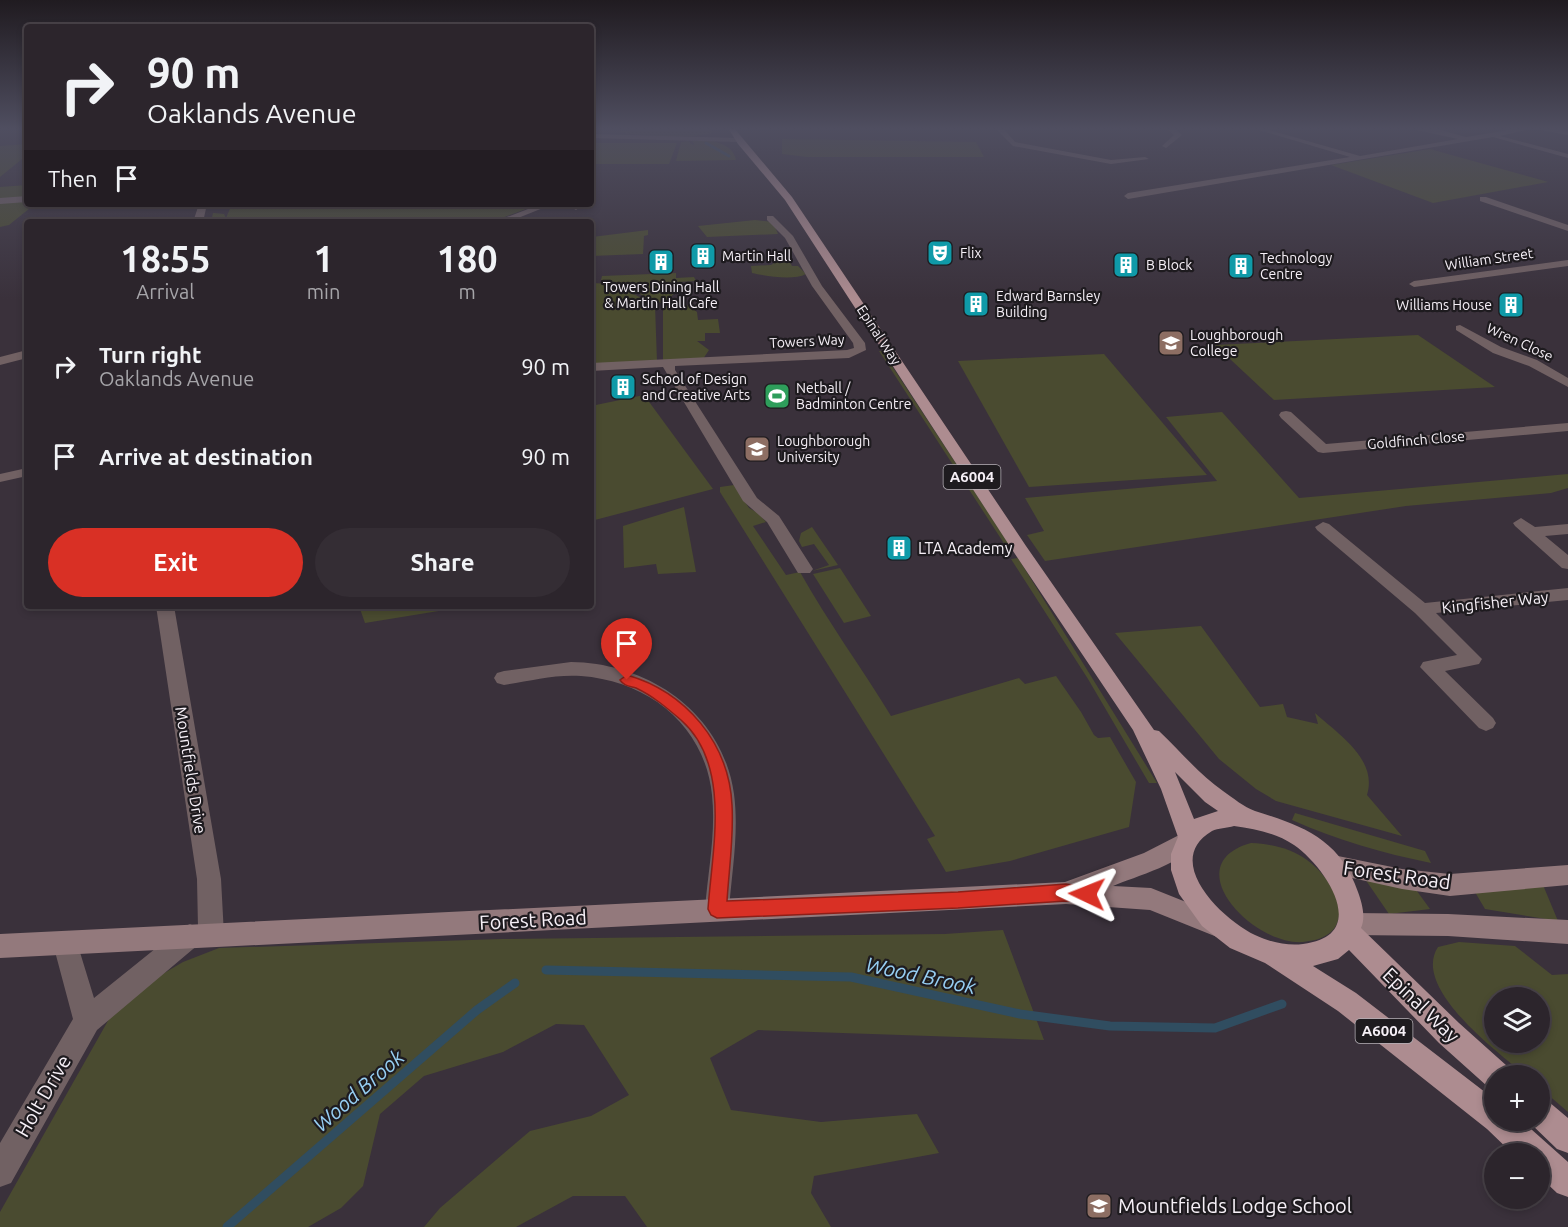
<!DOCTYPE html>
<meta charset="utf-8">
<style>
:root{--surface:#2c252c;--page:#342d34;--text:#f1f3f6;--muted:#a6a5a9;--line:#484248;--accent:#d93025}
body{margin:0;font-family:Ubuntu,sans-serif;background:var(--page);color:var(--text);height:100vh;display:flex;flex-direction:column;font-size:22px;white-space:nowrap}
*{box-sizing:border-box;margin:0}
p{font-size:20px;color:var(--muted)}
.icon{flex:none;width:33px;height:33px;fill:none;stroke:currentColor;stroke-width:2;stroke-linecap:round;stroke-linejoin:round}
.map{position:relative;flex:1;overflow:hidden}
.panel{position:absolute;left:24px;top:219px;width:570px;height:390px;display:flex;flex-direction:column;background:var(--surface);border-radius:6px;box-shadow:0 3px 9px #0003,0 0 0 2px var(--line)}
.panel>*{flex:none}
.hud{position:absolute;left:24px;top:24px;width:570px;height:183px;border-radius:6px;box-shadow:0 3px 9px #0003,0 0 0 2px var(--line);background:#2c252c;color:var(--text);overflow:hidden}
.controls{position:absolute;left:1484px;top:987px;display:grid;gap:12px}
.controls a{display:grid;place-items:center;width:66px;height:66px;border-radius:50%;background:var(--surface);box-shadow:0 3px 9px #0003,0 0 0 2px var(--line);font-size:30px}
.pin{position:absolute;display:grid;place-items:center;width:51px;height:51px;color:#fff;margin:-62px -26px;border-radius:50% 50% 50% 0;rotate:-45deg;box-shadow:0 0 6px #0007}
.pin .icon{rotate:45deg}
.me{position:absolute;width:66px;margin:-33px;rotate:272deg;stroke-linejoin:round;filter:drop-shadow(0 0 4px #0008)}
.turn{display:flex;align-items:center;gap:21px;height:126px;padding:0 24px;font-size:27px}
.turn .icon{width:78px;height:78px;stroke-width:2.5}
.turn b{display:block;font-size:42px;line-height:51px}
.then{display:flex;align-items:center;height:57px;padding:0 24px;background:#0003;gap:12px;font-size:22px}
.eta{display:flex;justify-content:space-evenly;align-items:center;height:102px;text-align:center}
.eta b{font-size:36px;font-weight:700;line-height:42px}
.button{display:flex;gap:12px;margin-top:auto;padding:12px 24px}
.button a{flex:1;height:69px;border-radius:36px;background:var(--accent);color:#fff;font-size:24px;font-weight:700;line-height:69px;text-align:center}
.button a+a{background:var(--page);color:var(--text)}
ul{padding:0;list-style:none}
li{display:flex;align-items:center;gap:18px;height:90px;padding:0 24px}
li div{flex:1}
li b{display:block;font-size:22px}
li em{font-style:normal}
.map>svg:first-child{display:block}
</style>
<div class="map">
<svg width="1568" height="1227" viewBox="0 0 1568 1227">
<rect width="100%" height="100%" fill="#3a313b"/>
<g fill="#4a4b30" fill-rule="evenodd">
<path d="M641,128H710L713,132C700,140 636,136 620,132Z"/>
<path d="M782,139L976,142L984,157H807L782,154Z"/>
<path d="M711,140C723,145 733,146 736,160L676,161L681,142L688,141L693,145L694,144L692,141Z"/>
<path d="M591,143H677L669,164H591Z"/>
<path d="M27,144V155L0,177V146Z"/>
<path d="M1430,149L1545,181L1548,182L1433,203L1331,165Z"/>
<path d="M27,185V204H35L9,225L0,227V187Z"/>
<path d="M232,204H539L491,222H211L213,213L224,214L226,218Z"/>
<path d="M755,220L773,222L778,234L707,237L698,226Z"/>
<path d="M648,230V235L644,236L643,254L591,256L592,237Z"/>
<path d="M786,255L792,266H798L806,274C793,281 766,276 752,273L751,266L771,265Z"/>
<path d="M676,273V278L694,277L696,281L678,282L677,293L672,295V304C646,305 628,280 601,280L602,276Z"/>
<path d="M591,283L614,284L655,305L657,362L591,364Z"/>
<path d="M693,305V309L697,312L698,320L718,319L720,333H705V341H697L709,350L703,359L663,361V306Z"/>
<path d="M1418,335L1495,387L1274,400L1215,345Z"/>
<path d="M879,351H882L1011,547L1007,548Z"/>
<path d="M1104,354L1207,475L1029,487L958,361Z"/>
<path d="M644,395L713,489L591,521V406Z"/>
<path d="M1222,412L1299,498L1568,474V488L1551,493L1406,506L1045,561L1027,535L1044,531L1025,498L1217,481L1166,417Z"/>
<path d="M734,485L749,508L758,513L766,522L753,526L786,575L800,572C828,622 861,667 891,716L1019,678L1025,684L1056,676L1081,712L1094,735L1098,738L1110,737L1136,782L1129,827L1010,861L946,872L927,839L935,836L720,492V487Z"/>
<path d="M684,507L696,572L658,574L656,564L624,568L623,526Z"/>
<path d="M812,527L838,565L812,571L829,565L814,544L802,547L799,541L801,533Z"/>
<path d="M1018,558L1157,783H1149L1088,679L1011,559Z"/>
<path d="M840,568L871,616L844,623L813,574Z"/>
<path d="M359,606H457V608L365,623Z"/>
<path d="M1201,626L1260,707L1283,704L1287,717L1318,724L1315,713C1338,734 1378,759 1367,795L1402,836L1276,801L1256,789L1219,759L1115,633Z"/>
<path d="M1295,813L1425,851L1431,863C1382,853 1337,840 1292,820Z"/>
<path d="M1251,843C1271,844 1290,848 1307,860C1339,883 1361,937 1303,942C1253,946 1175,864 1251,843Z"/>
<path d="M1365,879L1414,887L1430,909L1389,914Z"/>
<path d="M1543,885L1558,921L1485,909L1472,887Z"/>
<path d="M1003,930L1044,1040L758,1030L710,1058L731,1110L821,1122L917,1114L939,1153L814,1176L811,1193L831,1227H647L625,1196H573L516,1227H424L440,1208L530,1131L591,1116L629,1095L584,1025L556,1024L503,1052L424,1076L380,1114L363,1186L341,1208L308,1227H0V1212L109,1019L149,982L183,962L219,948L502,939L945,934Z"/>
<path d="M1459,942L1515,946L1552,975L1568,974V1112L1539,1087V1076L1525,1075C1498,1052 1411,988 1438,947ZM1494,998H1539V1042H1494Z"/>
</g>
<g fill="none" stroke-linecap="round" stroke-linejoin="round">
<path stroke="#304d60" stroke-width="3" d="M706,143L729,156"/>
<g stroke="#304d60" stroke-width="9">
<path d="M546,970L851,977L1020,1014L1110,1026L1215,1028L1282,1004"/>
<path d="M227,1227L477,1010L515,983"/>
</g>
<g fill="#716163" fill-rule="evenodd">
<path d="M995,128H1003L1015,142L1111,160L1145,157L1149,159L1111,164L1013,146Z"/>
<path d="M1166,128H1174L1182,135L1166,148L1162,146L1174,135Z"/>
<path d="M1252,128H1262L1360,156L1458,139L1407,128H1433L1466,137L1521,128H1534L1500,136L1568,154V158L1493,137L1128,199L1124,196L1128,193L1350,157Z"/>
<path d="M1539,128L1568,131V135L1540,130Z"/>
<path d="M591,134L738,138L742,140L738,142L591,138Z"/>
<path d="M27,196V202L0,204V198Z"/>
<path d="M1480,197H1486L1568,225V231L1480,201Z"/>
<path d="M199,204H207L203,222H193Z"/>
<path d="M541,204H553L508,222H494Z"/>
<path d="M566,204H577L580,207L576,210Z"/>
<path d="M767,216H773L793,236L822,286L865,343L866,350L849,358L675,366V370L757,498L779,516L813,569L810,573H798L767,522L743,501L663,367L591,371V363L847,350L854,348L853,343L812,286L785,238L767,220Z"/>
<path d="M1568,260V266L1414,287L1409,284L1414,281Z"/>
<path d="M1460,325L1501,347L1537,360L1568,378V387L1529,366L1493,353L1456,330V326Z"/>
<path d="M27,350V358L0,365V357Z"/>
<path d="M1286,411L1291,412L1326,444L1568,423V431L1323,453L1318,452L1281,418L1279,415L1281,412Z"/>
<path d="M27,468V476L0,482V474Z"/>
<path d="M1521,518L1535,527L1568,524V534L1545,536L1568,555V569L1562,568L1515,526L1513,523Z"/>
<path d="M1323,522L1329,524L1425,603L1568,588V600L1436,613L1482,659L1479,664L1445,671L1493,718L1496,723L1493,728L1486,731L1479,728L1420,667L1423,662L1457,655L1415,613L1317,530L1315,527Z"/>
<path d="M156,606H174L221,879L224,935L220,943L211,947L202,943L201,940L199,944L97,1030L11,1183L0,1187V1143L73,1019L53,944L57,936L66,932L75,936L94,998L181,928L190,924L198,928L197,879Z"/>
<path d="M571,662C650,663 723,714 734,794C739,832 732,871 729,909L726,917L717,920L708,917L705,909C708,871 716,833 712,795C705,726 649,681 581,676C556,674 529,681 504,685L497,683L494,678L497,673L504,671Z"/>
</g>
<g fill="#93797c" fill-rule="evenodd">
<path d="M1185,832L1193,835L1197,842C1187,862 1134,877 1113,886L1151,888L1226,918L1229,926L1226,934L1217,937L1150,910L1066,904L0,958V934L1065,882L1144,853Z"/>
<path d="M1333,855L1402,869L1450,874L1568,865V885L1450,896L1402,889L1325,872L1321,865L1325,858Z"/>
<path d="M1352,913L1448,914L1568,920V944L1448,936L1352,935L1343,932L1340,924L1343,916Z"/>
</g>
<g fill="#ad8c90" fill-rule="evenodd">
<path d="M728,128H734L792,197L1026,546L1154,730L1159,731C1180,751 1200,775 1223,791C1233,798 1244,807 1255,811C1303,826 1340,839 1358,892C1362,903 1366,917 1361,928L1459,1023L1507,1066L1511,1076H1494V1089L1487,1086L1439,1043L1349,950L1338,959L1313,966L1356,993L1494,1099V1120H1521L1568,1162V1197L1557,1193L1539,1176V1154H1513L1487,1129L1338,1011L1265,963L1230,948L1202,926L1179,894L1171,870V854L1178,837L1161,789L1133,730L1011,548L785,200L738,144ZM1175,772L1205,802L1218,811L1194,819ZM1234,826C1256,829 1276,833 1294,845C1327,868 1371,936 1303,944C1287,946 1269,942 1255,935C1223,920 1161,861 1212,831C1218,828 1227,828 1234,826Z"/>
<path d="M1539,1097L1549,1102L1568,1118V1153L1557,1149L1529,1122L1528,1120H1539Z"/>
</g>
</g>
<linearGradient id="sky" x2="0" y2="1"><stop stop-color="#201b20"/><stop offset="0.43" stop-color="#4f4e60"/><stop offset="1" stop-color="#4f4e60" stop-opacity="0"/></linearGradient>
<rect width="1568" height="299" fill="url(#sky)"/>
<path fill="#d93025" stroke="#8d1f18" stroke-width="1.5" d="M627,675C686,692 729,743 732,805C734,836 729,869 727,901L958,892L1066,884L1094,888L1096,894L1094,900L1087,902L1066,901L958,908L717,918L711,915L708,909C712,850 732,765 681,720C667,708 653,696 636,688C629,686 624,686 620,680Z"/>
<defs>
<g id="theatre-square" transform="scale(1.35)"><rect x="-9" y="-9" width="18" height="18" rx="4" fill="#0f9aa8" stroke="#1e1b1f"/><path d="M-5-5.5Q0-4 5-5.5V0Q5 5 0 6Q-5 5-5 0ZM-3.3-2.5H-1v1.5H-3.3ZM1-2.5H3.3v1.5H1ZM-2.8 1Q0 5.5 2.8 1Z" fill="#fff"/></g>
<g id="building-square" transform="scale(1.35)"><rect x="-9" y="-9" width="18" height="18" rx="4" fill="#0f9aa8" stroke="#1e1b1f"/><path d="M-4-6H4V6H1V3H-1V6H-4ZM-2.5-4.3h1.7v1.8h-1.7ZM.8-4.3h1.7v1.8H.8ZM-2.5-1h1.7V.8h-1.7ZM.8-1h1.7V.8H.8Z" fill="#fff"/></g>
<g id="university-square" transform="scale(1.35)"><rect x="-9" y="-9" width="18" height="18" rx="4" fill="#8d6e63" stroke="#1e1b1f"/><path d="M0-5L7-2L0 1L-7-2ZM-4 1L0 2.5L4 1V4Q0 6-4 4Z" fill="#fff"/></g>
<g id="stadium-square" transform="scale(1.35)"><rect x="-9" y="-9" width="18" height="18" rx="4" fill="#2e9e5b" stroke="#1e1b1f"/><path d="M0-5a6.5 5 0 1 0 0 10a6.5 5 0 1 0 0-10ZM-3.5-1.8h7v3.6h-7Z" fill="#fff"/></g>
<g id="school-square" transform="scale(1.35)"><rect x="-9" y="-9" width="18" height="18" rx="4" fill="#8d6e63" stroke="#1e1b1f"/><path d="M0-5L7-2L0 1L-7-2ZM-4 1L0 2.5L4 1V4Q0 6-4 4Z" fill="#fff"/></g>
</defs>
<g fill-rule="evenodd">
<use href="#theatre-square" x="940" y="253"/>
<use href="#building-square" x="703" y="256"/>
<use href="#building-square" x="661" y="262"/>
<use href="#building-square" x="1126" y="265"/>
<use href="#building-square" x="1241" y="266"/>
<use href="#building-square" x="976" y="304"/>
<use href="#building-square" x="1511" y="305"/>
<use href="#university-square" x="1171" y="343"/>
<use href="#building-square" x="623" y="387"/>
<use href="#stadium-square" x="777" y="396"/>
<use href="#university-square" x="757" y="449"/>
<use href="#building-square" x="899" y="548"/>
<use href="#school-square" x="1099" y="1206"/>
</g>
<g text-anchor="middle" stroke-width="4.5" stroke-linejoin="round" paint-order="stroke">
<g font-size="14" fill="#f6f0f7" stroke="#1e1b1f" text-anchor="start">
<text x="960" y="258">Flix</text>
<text x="722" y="261">Martin Hall</text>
<text x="1260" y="263">Technology<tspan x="1260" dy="16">Centre</tspan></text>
<text x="1146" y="270">B Block</text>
<text x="661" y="292" text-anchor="middle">Towers Dining Hall<tspan x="661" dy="16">&amp; Martin Hall Cafe</tspan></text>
<text x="996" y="301">Edward Barnsley<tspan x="996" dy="16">Building</tspan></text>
<text x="1492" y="310" text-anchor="end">Williams House</text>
<text x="1190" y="340">Loughborough<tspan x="1190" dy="16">College</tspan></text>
<text x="642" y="384">School of Design<tspan x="642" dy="16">and Creative Arts</tspan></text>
<text x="796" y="393">Netball /<tspan x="796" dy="16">Badminton Centre</tspan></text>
<text x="777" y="446">Loughborough<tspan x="777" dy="16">University</tspan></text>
</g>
<g font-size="14" fill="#f6f0f7" stroke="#1e1b1f">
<text transform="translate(1489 259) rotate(-8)" y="5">William Street</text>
<text transform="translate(879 335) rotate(57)" y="5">Epinal Way</text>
<text transform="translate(807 341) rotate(-3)" y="5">Towers Way</text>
<text transform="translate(1520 342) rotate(25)" y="5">Wren Close</text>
<text transform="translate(1416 440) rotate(-5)" y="5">Goldfinch Close</text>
</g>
<g fill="#1e1b1f" stroke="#b5b0b6" stroke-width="1.5">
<rect x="943.5" y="465" width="57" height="24" rx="4.5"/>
<rect x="1355.5" y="1019" width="57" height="24" rx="4.5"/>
</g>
<g font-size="15" font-weight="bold" fill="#f6f0f7">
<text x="972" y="482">A6004</text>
<text x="1384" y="1036">A6004</text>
</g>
<g font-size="16" fill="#f6f0f7" stroke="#1e1b1f" text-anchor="start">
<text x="918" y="554">LTA Academy</text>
</g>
<g font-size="16" fill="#f6f0f7" stroke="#1e1b1f">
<text transform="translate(1495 602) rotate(-6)" y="6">Kingfisher Way</text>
<text transform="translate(191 770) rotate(81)" y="6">Mountfields Drive</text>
</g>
<g font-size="20" fill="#f6f0f7" stroke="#1e1b1f">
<text transform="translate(1397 875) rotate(8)" y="7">Forest Road</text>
<text transform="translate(533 920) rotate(-3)" y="7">Forest Road</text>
<text transform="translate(1421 1005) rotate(44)" y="7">Epinal Way</text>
<text transform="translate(43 1096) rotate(-60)" y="7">Holt Drive</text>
</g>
<g font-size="20" fill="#f6f0f7" stroke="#1e1b1f" text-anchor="start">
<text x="1118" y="1213">Mountfields Lodge School</text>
</g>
<g font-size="21" font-style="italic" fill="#96cef2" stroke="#1e1b1f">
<text transform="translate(921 976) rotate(12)" y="7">Wood Brook</text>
<text transform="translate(359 1091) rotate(-41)" y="7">Wood Brook</text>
</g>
</g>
</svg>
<div class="controls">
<a><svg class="icon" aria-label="layers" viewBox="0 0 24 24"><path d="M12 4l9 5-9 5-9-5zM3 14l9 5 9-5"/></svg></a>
<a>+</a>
<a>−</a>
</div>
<div class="pin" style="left:627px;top:680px;background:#d93025"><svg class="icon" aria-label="arrive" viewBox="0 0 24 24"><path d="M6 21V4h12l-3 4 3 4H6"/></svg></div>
<svg class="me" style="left:1087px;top:894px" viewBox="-20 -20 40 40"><path d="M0-17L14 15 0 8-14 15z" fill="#d93025" stroke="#fff" stroke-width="4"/></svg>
<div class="hud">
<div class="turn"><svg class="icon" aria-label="right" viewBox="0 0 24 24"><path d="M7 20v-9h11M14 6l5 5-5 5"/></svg><div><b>90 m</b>Oaklands Avenue</div></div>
<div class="then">Then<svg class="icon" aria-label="arrive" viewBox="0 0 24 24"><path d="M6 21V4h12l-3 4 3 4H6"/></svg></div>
</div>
<section class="panel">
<div class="eta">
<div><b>18:55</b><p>Arrival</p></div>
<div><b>1</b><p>min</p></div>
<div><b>180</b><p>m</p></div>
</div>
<ul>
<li><svg class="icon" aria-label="right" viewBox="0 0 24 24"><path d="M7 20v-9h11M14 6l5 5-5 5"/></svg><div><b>Turn right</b><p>Oaklands Avenue</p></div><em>90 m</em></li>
<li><svg class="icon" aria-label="arrive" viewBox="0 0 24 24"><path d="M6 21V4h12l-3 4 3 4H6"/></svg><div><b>Arrive at destination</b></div><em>90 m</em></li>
</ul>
<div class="button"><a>Exit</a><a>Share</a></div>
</section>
</div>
